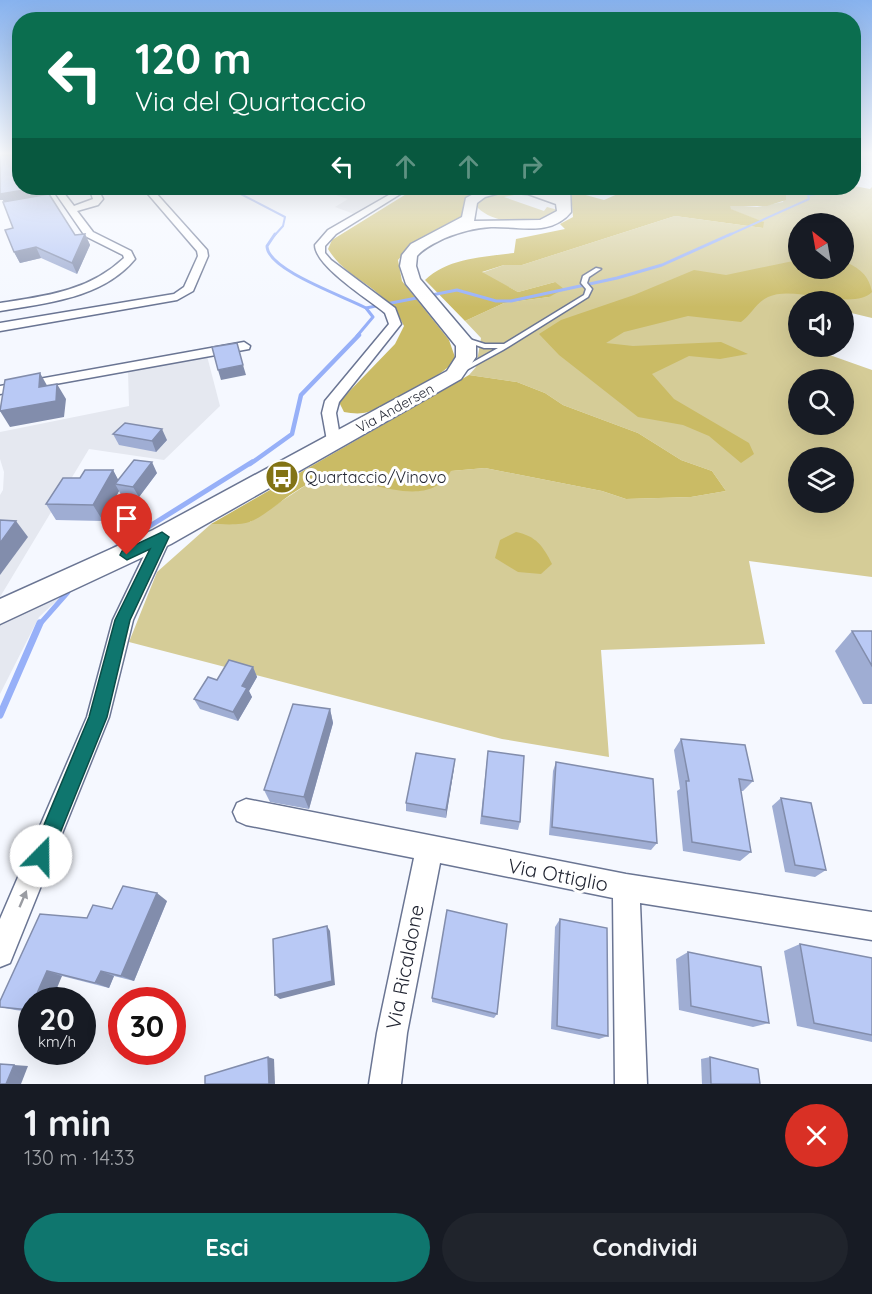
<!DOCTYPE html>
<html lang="it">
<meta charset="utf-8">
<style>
:root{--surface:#171b24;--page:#20242c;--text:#f1f3f6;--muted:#9ea1a6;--accent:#0f766e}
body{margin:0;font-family:Quicksand,sans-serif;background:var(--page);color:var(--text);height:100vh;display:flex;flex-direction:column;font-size:22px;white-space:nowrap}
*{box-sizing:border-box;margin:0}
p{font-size:20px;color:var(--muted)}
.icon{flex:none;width:33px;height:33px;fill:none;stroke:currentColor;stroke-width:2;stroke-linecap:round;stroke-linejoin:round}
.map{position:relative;height:1084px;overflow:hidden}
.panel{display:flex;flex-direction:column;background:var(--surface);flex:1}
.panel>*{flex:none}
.banner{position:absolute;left:12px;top:12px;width:849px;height:183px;border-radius:24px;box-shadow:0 6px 24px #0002;background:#0b6e4f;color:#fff;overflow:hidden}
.needle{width:39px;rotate:329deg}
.controls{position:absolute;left:788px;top:213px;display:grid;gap:12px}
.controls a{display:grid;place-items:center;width:66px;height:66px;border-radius:50%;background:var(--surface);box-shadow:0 6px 24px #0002;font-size:30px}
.speed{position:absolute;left:18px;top:987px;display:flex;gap:12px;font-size:30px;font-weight:700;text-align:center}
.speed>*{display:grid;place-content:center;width:78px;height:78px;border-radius:50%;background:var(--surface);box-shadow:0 6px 24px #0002;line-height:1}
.speed small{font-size:15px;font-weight:400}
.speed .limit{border:9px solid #d22;background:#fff;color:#111}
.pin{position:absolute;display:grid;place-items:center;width:51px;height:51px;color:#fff;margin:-62px -26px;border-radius:50% 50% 50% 0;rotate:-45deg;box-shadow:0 0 6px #0007}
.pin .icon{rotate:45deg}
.me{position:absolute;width:66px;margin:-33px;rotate:22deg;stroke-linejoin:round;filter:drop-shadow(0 0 4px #0008)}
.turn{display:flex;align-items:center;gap:21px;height:126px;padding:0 24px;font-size:27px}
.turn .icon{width:78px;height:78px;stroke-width:2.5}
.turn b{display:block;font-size:42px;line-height:51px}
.lanes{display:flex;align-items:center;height:57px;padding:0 24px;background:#0003;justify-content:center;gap:30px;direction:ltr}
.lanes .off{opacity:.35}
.round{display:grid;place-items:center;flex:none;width:63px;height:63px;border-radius:32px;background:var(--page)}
.overview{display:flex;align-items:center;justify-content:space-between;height:102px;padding:0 24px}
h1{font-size:36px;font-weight:700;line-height:45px}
.cta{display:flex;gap:12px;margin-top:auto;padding:12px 24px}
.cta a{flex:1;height:69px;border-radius:36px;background:var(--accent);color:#fff;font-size:24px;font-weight:700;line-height:69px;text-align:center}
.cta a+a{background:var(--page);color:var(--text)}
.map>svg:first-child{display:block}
</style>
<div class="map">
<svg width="872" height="1084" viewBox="0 0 872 1084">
<rect width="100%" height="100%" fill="#f5f8ff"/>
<g fill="#e5e8f0">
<path d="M314,188H399L354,214L335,207L348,199Z"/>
<path d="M207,356L220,406L164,460L89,449L0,597V495L3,490L4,472L0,459V432L129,406L128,371Z"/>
<path d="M65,593L39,617L0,694V618Z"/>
</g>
<g fill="#d5cc97" fill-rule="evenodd">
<path d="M854,186L870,189L872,187V318L843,311V302H798V346L826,347L824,353L872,370V577L749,561L765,644L601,650L609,757L502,739L129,642L157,572L211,524L250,522L306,485L327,479L357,481L400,490L451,471L485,468L602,491L626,499L691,497L726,491L712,471L681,460L638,433L563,405L545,393L517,382L469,375L476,367L481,338L465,321L504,303L549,297L555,282L518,292L481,273L504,265H522L675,216L763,228V222L730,209V205L757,207L783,202L786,194L774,188ZM798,224H843V268H798ZM798,380H843V424H798ZM798,458H843V502H798Z"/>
<path d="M513,192L514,195L504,197L544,211L547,207L558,210C542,229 495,225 478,208V203L489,195Z"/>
</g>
<g fill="#cabb65">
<path d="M416,188H501L489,189L467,199L464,217L455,224L413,243L398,260L402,281L449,340L456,360C443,375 383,411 363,413C357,414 350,413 344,412L339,402L395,344L404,326C385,285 348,282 328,249L332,240Z"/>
<path d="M631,188H774L786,194V200L767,206H730L731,209L764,222L763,228L675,216L522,265H504L482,272L518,292L555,282L564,289L549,297L504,303L465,321L425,280C448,258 483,257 514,253L516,239L565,229L560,224L573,217L571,191L604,200Z"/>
<path d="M798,260V268H843L844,261C859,268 869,275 872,292C853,312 794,284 768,297C756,303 751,315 741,322L688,316L624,332L606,343L633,346L721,342L748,354L720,359L689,356L652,374L674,399L749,443L754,454L741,463L709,436L683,425L638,417L559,355L539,334L561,320L634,295L694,270L726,275Z"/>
<path d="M469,375L517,382L545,393L563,405L638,433L681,460L712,471L726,491L691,497L626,499L602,491L485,468L451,471C426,514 366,475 327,479C299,481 277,509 252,521C241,526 223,524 211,524Z"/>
<path d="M516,532C536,536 543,546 552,564L541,574L518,572L495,558L500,540Z"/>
</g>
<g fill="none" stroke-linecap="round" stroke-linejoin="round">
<g stroke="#97b0f8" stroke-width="2">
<path d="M229,188L285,217L283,226L274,236"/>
<path d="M727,236L809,199L808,195L840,191L839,188"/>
</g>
<g stroke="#97b0f8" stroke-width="3">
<path d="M275,234L267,246C267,270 346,297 366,308L373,317L357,336"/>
<path d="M366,308L457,290L496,301H511L617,278L662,265L731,234"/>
</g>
<path stroke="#97b0f8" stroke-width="4.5" d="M250,464L292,434L301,395L359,335"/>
<g stroke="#97b0f8" stroke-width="5">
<path d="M110,551L252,462"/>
<path d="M39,625L68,592"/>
</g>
<path stroke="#97b0f8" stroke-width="7" d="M0,715L40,623"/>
<g stroke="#6a7593" stroke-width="3">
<path id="lane" d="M596,268L601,269L589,277L587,283L592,289L588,297L503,350L461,373H457V371L498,348H484L462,340V338H466L485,344H504L584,295L586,289L581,283L583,276Z"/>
</g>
<g stroke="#6a7593" stroke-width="3">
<g id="street">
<path d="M52,188H60L74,206L93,199L91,193L82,192V188L98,189L103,199L98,205L77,211L93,232L131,251L135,259C103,298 47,303 0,311V303C46,296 89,291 124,258L123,255L85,236Z"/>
<path d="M147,188H155V192L207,250L208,256L193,291L177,300L0,331V323L174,294L184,287L198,256L197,251L148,194Z"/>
<path d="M401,188H410L336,234L325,246V253L331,260L395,308L401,324L339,402L336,413L341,443L338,446H328L322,413L325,401L389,324L385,313C368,299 315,266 315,245L328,230Z"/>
<path d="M244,342L250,346L249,349L0,394V386Z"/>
<path d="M162,530L168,532L171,537L133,620L109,717L10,963L0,967V919L87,717L113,620L153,537L156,532Z"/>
<path d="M246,799L626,874L872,912V940L640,903L647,1084H615L613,898L440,863L407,1033L401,1084H369L377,1033L414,858L246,825L237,821L233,812L237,803Z"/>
</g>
</g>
<g stroke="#6a7593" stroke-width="3">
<path id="secondary" d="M485,188H536L557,194L560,188H570L571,212C551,237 518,226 491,227C474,228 460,232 445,238C435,243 425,247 417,256L416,266L420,279L476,345V357L461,379L171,544L0,624V599L153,530L447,371L456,357V346L406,284L400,266L402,255L411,244L462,217L466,198ZM503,192L528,194L556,204L557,211L540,220L474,221L477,203L485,197Z"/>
</g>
<use href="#lane" fill="#fff" fill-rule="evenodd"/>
<use href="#street" fill="#fff" fill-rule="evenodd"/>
<use href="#secondary" fill="#fff" fill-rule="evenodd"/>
</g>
<g fill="#9fadd3">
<path d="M0,155L38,188L41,195L75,235L85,234L90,245L77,274L41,258L20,263L14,252L13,228L4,202L3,200H0Z"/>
<path d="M113,434L167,440L156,452L119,445Z"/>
<path d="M113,470L118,480L157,473L139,497L121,495L119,491L103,521L56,520L46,504Z"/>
<path d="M852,631H872V704H863L835,651Z"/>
<path d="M253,667L257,677L249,691L252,697L238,721L200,709L194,699L217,680Z"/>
<path d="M330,709L333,723L309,809L270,802L264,790Z"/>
<path d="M681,739L753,781L743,791H741L751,852L740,861L683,851L677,791L680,789L674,750Z"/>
<path d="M487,759L520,822L518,830L480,824Z"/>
<path d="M556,762L657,843L651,850L549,835L553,771Z"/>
<path d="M454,768L446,818L406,811V803Z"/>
<path d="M781,798L826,870L815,877L785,872L772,806Z"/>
<path d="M167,901L134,981L114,976L109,988L62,976L32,1000V1012L15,1010L0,1007L87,918L112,909Z"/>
<path d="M560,919L608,1036L599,1039L551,1029L555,927Z"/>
<path d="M800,944L872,958V1042L797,1026L784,951Z"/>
<path d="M688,952L769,1023L753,1027L679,1010L676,959Z"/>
<path d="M432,998L497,1014L494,1018L432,1002Z"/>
<path d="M710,1057L760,1084H702L701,1059Z"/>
</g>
<g fill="#828dac">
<path d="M38,188L42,196L4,203L3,200H0V193Z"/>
<path d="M69,188H81L80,191L71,193Z"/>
<path d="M85,234L90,245L77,274L72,263Z"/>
<path d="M36,247L41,258L20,263L14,252Z"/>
<path d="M243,365L246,375L221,380L218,370Z"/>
<path d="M40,373L49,389L57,384L66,399L64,417L10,427L0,411L39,387Z"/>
<path d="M162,429L167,440L156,452L152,441Z"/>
<path d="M152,462L157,473L139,497L133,487Z"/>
<path d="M113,470L121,485L115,484L119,491L103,521L93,505Z"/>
<path d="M16,521L28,537L0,575V543Z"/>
<path d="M253,667L257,677L249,691L252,697L238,721L233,712L242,686Z"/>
<path d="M330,709L333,723L309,809L304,797Z"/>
<path d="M455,759L454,768L446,818V810Z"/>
<path d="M157,893L167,901L134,981L121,976Z"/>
<path d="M327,926L330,931L335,985L280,999L275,995Z"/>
<path d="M47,971L62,976L52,1000H34Z"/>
<path d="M101,971L114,976L109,988L95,983Z"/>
<path d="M268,1057L274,1059L275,1084H269Z"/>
<path d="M14,1065L28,1066L21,1084H6Z"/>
</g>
<g fill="#b9c9f5" stroke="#828dac" stroke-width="1.5">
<path d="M0,155H20V188H36L0,194Z"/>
<path d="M49,194L75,235L85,234L72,263L36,247L14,252L5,230L13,228L3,202Z"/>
<path d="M237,343L243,365L218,370L212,347Z"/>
<path d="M40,373L39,387L57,384L56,401L0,411L5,380Z"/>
<path d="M125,423L162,429L152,441L113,434Z"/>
<path d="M134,460L152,462L133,487L115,484Z"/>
<path d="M85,470H113L93,505L46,504L63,478H80Z"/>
<path d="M0,520L16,521L0,543Z"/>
<path d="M852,631H872V666Z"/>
<path d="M229,660L253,667L242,686L247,688L233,712L194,699L208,677L217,680Z"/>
<path d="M293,704L330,709L304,797L264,790Z"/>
<path d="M681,739L745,745L753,781L739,779L751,852L692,842L686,781H689Z"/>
<path d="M488,751L524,756L520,822L482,816Z"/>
<path d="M416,753L455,759L446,810L406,803Z"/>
<path d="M556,762L653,779L657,843L552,827Z"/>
<path d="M781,798L811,803L826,870L795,865Z"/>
<path d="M123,886L157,893L121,976L101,971L95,983L47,971L34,1000H32V1007L30,1010L0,1007V1001L40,914L87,918L93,905L112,909Z"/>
<path d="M447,910L507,924L497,1014L432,998Z"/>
<path d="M560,919L607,928L608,1036L557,1026Z"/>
<path d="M327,926L332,981L275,995L273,939Z"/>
<path d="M800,944L872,958V1035L814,1023Z"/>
<path d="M688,952L761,967L769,1023L691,1006Z"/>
<path d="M268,1057L269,1084H205V1076Z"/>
<path d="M710,1057L758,1069L760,1084H711Z"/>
<path d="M0,1064L14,1065L6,1084H0Z"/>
</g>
<defs><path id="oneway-solid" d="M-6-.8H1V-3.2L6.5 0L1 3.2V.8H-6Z" transform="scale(1.5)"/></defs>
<use fill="#9a9ca2" href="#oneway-solid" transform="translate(23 899) rotate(-67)"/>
<linearGradient id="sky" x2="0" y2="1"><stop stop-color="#87b2ee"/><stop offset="0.5" stop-color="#fafcff"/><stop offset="1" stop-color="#fafcff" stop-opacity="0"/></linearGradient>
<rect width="872" height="307" fill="url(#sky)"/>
<path fill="#0f766e" stroke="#0a4d48" stroke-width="1.5" d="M162,532L169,537L130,620L107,717L48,863L41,866L34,863L31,856L89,717L115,620L150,549L127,560L120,555L122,551Z"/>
<defs>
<g id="bus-disc" transform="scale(1.725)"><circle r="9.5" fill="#827315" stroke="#fff"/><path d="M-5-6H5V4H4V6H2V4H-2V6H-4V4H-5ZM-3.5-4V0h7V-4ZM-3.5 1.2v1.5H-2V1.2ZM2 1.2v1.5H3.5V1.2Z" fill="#fff"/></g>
</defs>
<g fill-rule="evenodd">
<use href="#bus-disc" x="282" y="477"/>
</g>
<g text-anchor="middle" stroke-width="6" stroke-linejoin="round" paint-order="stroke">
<g font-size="14" fill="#1f2330" stroke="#fff">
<text transform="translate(395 408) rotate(-29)" y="5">Via Andersen</text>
</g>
<g font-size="16" fill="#1f2330" stroke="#fff" text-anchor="start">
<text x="305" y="483">Quartaccio/Vinovo</text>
</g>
<g font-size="20" fill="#1f2330" stroke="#fff">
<text transform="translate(558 875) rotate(11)" y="7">Via Ottiglio</text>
<text transform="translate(405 967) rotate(-79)" y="7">Via Ricaldone</text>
</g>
</g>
</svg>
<div class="controls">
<a><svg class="needle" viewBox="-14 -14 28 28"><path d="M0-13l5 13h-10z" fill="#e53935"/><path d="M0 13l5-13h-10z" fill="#9ea1a6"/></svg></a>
<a><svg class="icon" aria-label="sound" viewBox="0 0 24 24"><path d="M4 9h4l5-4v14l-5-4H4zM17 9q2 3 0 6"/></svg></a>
<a><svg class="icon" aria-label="search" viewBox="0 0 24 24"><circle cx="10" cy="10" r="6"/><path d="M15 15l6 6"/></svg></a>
<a><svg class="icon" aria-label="layers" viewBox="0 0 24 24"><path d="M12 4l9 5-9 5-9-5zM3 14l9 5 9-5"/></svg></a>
</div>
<div class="speed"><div>20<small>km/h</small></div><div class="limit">30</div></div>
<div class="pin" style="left:127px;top:555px;background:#d93025"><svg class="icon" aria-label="arrive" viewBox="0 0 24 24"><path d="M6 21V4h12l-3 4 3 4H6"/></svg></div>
<svg class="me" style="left:41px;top:856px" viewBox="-20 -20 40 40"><circle r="19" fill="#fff"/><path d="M0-13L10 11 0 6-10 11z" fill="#0f766e"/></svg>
<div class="banner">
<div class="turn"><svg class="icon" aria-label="left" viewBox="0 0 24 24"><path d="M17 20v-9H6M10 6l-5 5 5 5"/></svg><div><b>120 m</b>Via del Quartaccio</div></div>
<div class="lanes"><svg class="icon" aria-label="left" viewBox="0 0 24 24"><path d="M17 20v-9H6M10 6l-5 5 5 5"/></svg><svg class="icon off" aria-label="ahead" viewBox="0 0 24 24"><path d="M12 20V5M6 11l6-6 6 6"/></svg><svg class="icon off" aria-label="ahead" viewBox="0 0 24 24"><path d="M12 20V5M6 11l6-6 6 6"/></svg><svg class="icon off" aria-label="right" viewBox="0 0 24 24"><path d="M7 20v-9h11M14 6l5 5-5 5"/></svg></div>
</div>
</div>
<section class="panel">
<div class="overview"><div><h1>1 min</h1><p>130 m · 14:33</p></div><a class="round" style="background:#d93025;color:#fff"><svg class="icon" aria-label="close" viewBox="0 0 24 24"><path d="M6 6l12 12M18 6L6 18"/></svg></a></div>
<div class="cta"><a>Esci</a><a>Condividi</a></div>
</section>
